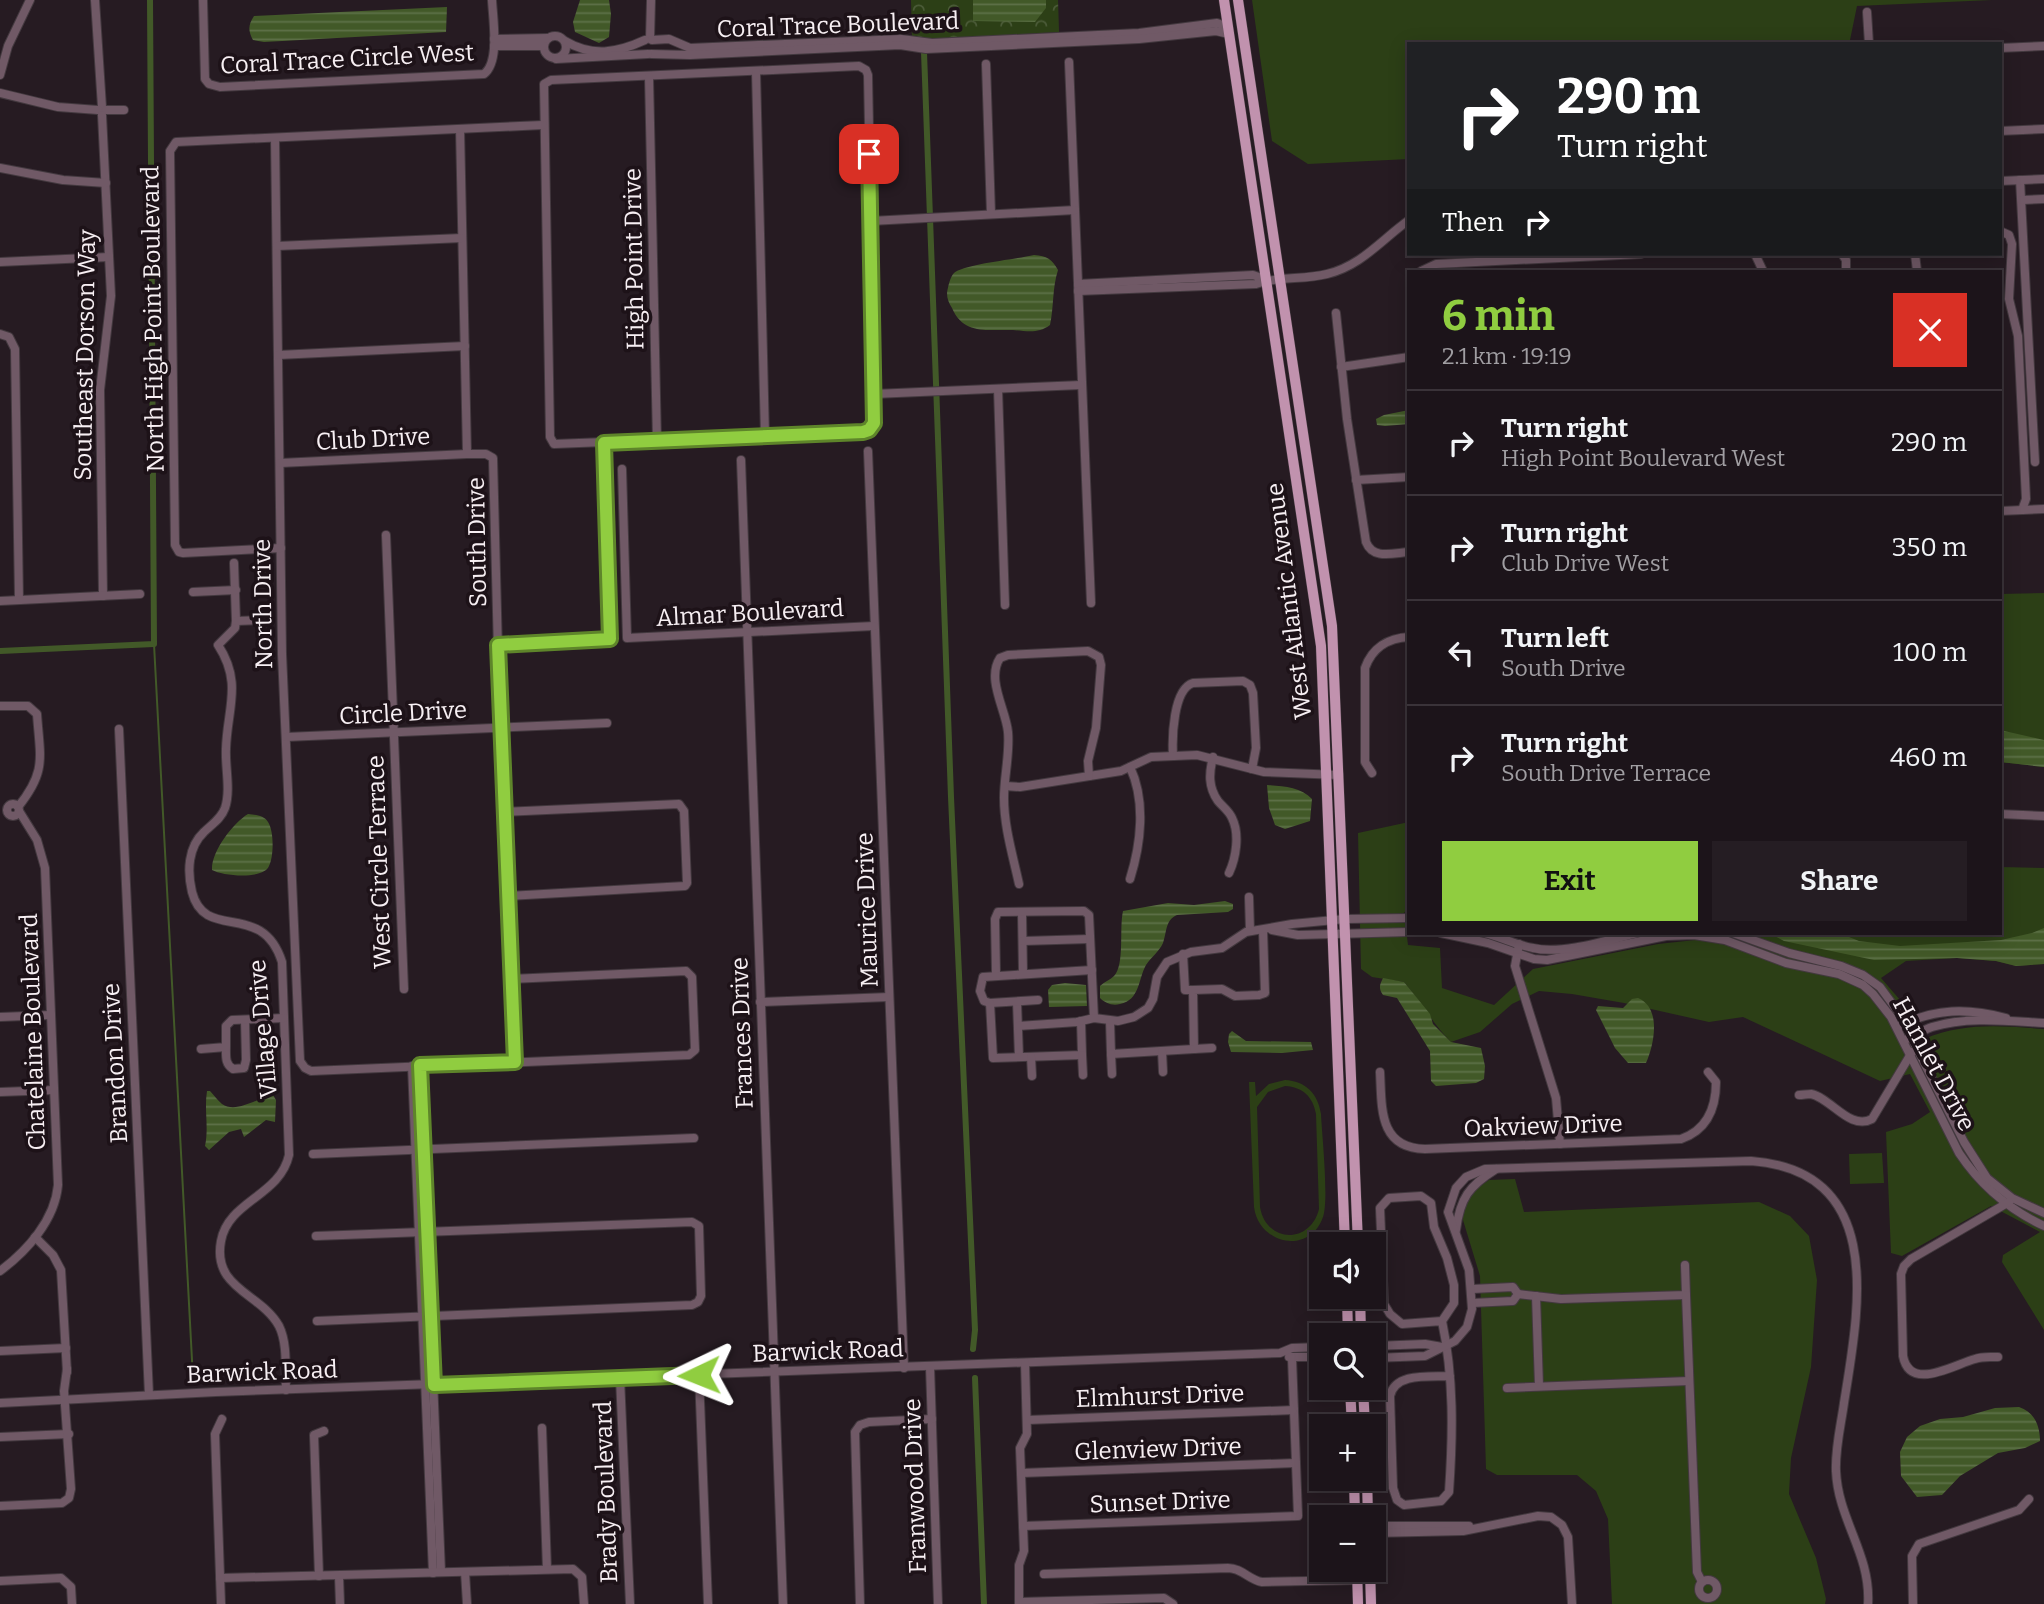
<!DOCTYPE html>
<meta charset="utf-8">
<style>
:root{--surface:#1c141a;--page:#251d23;--text:#f1f3f6;--muted:#a09ea2;--line:#3a3339;--accent:#90cd40}
body{margin:0;font-family:Bitter,serif;background:var(--page);color:var(--text);height:100vh;display:flex;flex-direction:column;font-size:26px;white-space:nowrap}
*{box-sizing:border-box;margin:0}
p{font-size:23px;color:var(--muted)}
.icon{flex:none;width:38px;height:38px;fill:none;stroke:currentColor;stroke-width:2;stroke-linecap:round;stroke-linejoin:round}
.map{position:relative;flex:1;overflow:hidden}
.drawer{position:absolute;left:1407px;top:270px;width:595px;height:665px;display:flex;flex-direction:column;background:var(--surface);border-radius:0px;box-shadow:0 4px 18px #0003,0 0 0 2px var(--line)}
.drawer>*{flex:none}
.hud{position:absolute;left:1407px;top:42px;width:595px;height:214px;border-radius:0px;box-shadow:0 4px 18px #0003,0 0 0 2px var(--line);background:#202124;color:#fff;overflow:hidden}
.buttons{position:absolute;left:1309px;top:1232px;display:grid;gap:14px}
.buttons a{display:grid;place-items:center;width:77px;height:77px;border-radius:0px;background:var(--surface);box-shadow:0 4px 18px #0003,0 0 0 2px var(--line);font-size:35px}
.pin{position:absolute;display:grid;place-items:center;width:60px;height:60px;color:#fff;margin:-30px;border-radius:14px;box-shadow:0 4px 10px #0006}
.me{position:absolute;width:77px;margin:-38px;rotate:268deg;stroke-linejoin:round;filter:drop-shadow(0 0 5px #0008)}
.turn{display:flex;align-items:center;gap:24px;height:147px;padding:0 35px;font-size:32px}
.turn .icon{width:91px;height:91px;stroke-width:2.5}
.turn b{display:block;font-size:49px;line-height:60px}
.then{display:flex;align-items:center;height:66px;padding:0 35px;background:#0003;gap:14px;font-size:26px}
.round{display:grid;place-items:center;flex:none;width:74px;height:74px;border-radius:0px;background:var(--page)}
.head{display:flex;align-items:center;justify-content:space-between;height:119px;padding:0 35px}
h1{font-size:42px;font-weight:700;line-height:52px;color:var(--accent)}
.button{display:flex;gap:14px;margin-top:auto;padding:14px 35px}
.button a{flex:1;height:80px;border-radius:0px;background:var(--accent);color:#111;font-size:28px;font-weight:700;line-height:80px;text-align:center}
.button a+a{background:var(--page);color:var(--text)}
ul{padding:0;list-style:none}
li{display:flex;align-items:center;gap:21px;height:105px;padding:0 35px;border-top:2px solid var(--line)}
li div{flex:1}
li b{display:block;font-size:26px}
li em{font-style:normal}
.map>svg:first-child{display:block}
</style>
<div class="map">
<svg width="2044" height="1604" viewBox="0 0 2044 1604">
<defs>
<pattern id="forest-crowns" width="20" height="18" patternUnits="userSpaceOnUse" patternTransform="scale(1.75)"><rect width="20" height="18" fill="#2c3f16"/><path d="M2 6a3 3 0 1 1 6 0M12 15a3 3 0 1 1 6 0" fill="none" stroke="#4b5b38"/></pattern>
<pattern id="water-rules" width="6" height="5" patternUnits="userSpaceOnUse" patternTransform="scale(1.75)"><rect width="6" height="5" fill="#425928"/><path d="M0 2.5h6" fill="none" stroke="#5e7148"/></pattern>
</defs>
<rect width="100%" height="100%" fill="#261b22"/>
<g fill="#2c3f16" fill-rule="evenodd">
<path d="M1252,0H1992L1857,6L1850,40L1845,44H1409V159L1308,164L1272,141Z"/>
<path d="M2044,593V767L2000,762V594Z"/>
<path d="M1409,822V907L1404,913L1408,945L1440,948L1442,988L1494,1005L1533,969L1658,944L1695,940L1709,933H2000V867L2044,868V964L2016,966L1996,961L1957,958L1906,961L1881,978L1907,1008L1924,1039C1965,1022 2000,1026 2044,1029V1330L2002,1262L2003,1255L2040,1232L1991,1206L1902,1256L1891,1253L1886,1132L1912,1124L1930,1112L1910,1074L1880,1081L1743,1017L1709,1022L1624,1003L1572,994L1539,991L1512,1004L1480,1032L1451,1042C1433,1024 1421,1002 1404,982L1372,977L1361,969L1358,833Z"/>
<path d="M1285,1080C1305,1081 1318,1093 1321,1114C1322,1136 1329,1199 1323,1217C1310,1255 1259,1245 1254,1207L1249,1082H1255L1256,1096L1269,1084ZM1285,1086C1303,1087 1313,1097 1316,1114L1319,1209C1310,1245 1266,1243 1260,1207L1257,1107L1268,1092Z"/>
<path d="M1882,1153L1884,1183L1850,1184L1849,1154Z"/>
<path d="M1515,1179L1524,1212L1759,1202L1790,1216L1809,1236L1817,1280L1811,1367L1791,1458L1789,1494L1816,1558L1826,1599L1825,1604H1612L1608,1519L1596,1491L1577,1475H1497L1486,1469L1480,1276L1463,1220V1207L1470,1193L1489,1180Z"/>
</g>
<path fill="url(#forest-crowns)" d="M911,0H1058L1059,32L923,40L912,37Z"/>
<g fill="url(#water-rules)">
<path d="M580,0H609L611,14L609,37L599,43L575,32L573,22Z"/>
<path d="M973,0H1046V8L1035,22L973,21Z"/>
<path d="M447,7L446,32L264,42L253,40C248,31 248,25 254,16Z"/>
<path d="M1034,255C1047,256 1052,259 1058,270C1052,289 1054,307 1050,325C1038,334 1027,331 1013,330C989,329 964,336 952,308C949,303 947,299 947,293C948,287 950,277 954,273C964,264 1018,259 1034,255Z"/>
<path d="M1409,410V424L1385,426L1377,425L1376,419L1384,415Z"/>
<path d="M2000,730L2044,740V767L2000,762Z"/>
<path d="M1267,785C1283,786 1301,787 1312,799L1310,821L1285,829L1275,825L1269,808Z"/>
<path d="M248,814C256,815 264,815 268,822C274,831 274,856 269,866C263,880 223,876 212,870C211,852 233,823 248,814Z"/>
<path d="M1225,901L1233,904V909L1228,912L1177,915C1165,920 1167,932 1163,943C1159,952 1151,957 1146,965C1138,979 1140,1000 1120,1004C1112,1006 1105,1003 1100,998V986C1104,982 1110,980 1114,976C1125,965 1119,928 1123,911L1168,903L1194,905Z"/>
<path d="M2044,928V964L2016,966L1996,961L1957,958L1874,960L1784,941L1769,933H1839L1859,941L1900,946L2001,940L2032,933Z"/>
<path d="M1383,978L1404,982L1430,1014L1433,1024L1451,1042L1481,1048L1485,1066L1484,1079L1476,1083L1436,1086L1431,1081L1430,1051L1397,998L1383,995C1378,988 1380,984 1383,978Z"/>
<path d="M1065,983L1086,985L1087,1006L1049,1007L1048,990L1052,985Z"/>
<path d="M1638,998C1662,1008 1654,1045 1646,1063H1628L1615,1048L1596,1010L1598,1006L1623,1008L1632,999Z"/>
<path d="M1232,1031L1246,1041L1311,1042L1313,1050L1282,1053L1231,1052L1228,1042L1229,1034Z"/>
<path d="M207,1091H210C214,1095 217,1100 222,1104C237,1114 259,1097 273,1095L276,1100L275,1122L266,1120L244,1137L241,1129L229,1132L209,1150L205,1146C209,1127 204,1110 207,1091Z"/>
<path d="M2019,1407C2034,1412 2040,1425 2040,1441L2025,1448L1998,1453L1960,1476L1942,1495L1917,1497L1901,1476L1900,1452L1907,1437L1920,1426L1940,1419L1963,1417L1995,1408Z"/>
</g>
<g fill="none" stroke-linecap="round" stroke-linejoin="round">
<path stroke="#425928" stroke-width="2" d="M154,644L193,1379"/>
<g stroke="#425928" stroke-width="6">
<path d="M924,52L951,797L975,1330L973,1349"/>
<path d="M0,651L154,644L150,0"/>
<path d="M975,1378L984,1604"/>
</g>
<g stroke="#43393f" stroke-width="10">
<g id="minor">
<path d="M95,0L102,107"/>
<path d="M203,0L205,79L209,84L220,87L484,74C500,62 493,20 492,0"/>
<path d="M1867,12L1869,44"/>
<circle cx="555" cy="47" r="11"/>
<path d="M494,39L548,38"/>
<path d="M650,39L651,0"/>
<path d="M652,40L669,39L690,48L901,39L932,43L1139,33L1217,23L1228,27"/>
<path d="M565,41C592,57 617,53 645,40"/>
<path d="M494,46H544"/>
<path d="M2000,48L2044,46"/>
<path d="M651,54L690,55L900,45L926,49L1139,39L1216,31L1229,34"/>
<path d="M556,59L648,54"/>
<path d="M1069,62L1091,603"/>
<path d="M986,64L991,214"/>
<path d="M859,66L866,70L868,75L874,394L875,417L871,427L863,432L554,444L550,437L544,84L551,80Z"/>
<path d="M756,72L765,436"/>
<path d="M0,75L8,46L30,0"/>
<path d="M649,77L657,441"/>
<path d="M0,93L58,107L98,110"/>
<path d="M106,110H124"/>
<path d="M102,115L111,296L100,390L103,596"/>
<path d="M460,129L467,454"/>
<path d="M2000,131L2044,129"/>
<path d="M275,138L282,654L300,1061L305,1068L311,1071L689,1055L695,1050L692,977L686,971L511,979"/>
<path d="M0,168L63,180L106,183"/>
<path d="M2020,180L2035,462"/>
<path d="M2000,181L2044,179"/>
<path d="M2022,200L2044,199"/>
<path d="M871,221L1075,210"/>
<path d="M2000,231L2009,235L2012,244L2009,299L2018,336L2026,499L2022,510"/>
<path d="M277,246L462,238"/>
<path d="M1755,254L1763,271"/>
<path d="M1842,254L1846,260V271"/>
<path d="M1915,254L1917,271"/>
<path d="M0,262L109,257"/>
<path d="M1421,271L1436,264L1641,254"/>
<path d="M1078,284L1253,275L1267,280"/>
<path d="M1078,291L1256,284C1279,276 1303,280 1327,274C1361,266 1381,240 1409,220"/>
<path d="M1336,313L1347,419L1366,542C1373,560 1393,553 1409,552"/>
<path d="M0,334L9,337L15,349L19,600"/>
<path d="M278,355L465,346"/>
<path d="M1341,367L1409,357"/>
<path d="M998,389L1005,605"/>
<path d="M874,394L1081,385"/>
<path d="M868,451L904,1368"/>
<path d="M741,460L783,1604"/>
<path d="M280,463L467,454H486L493,458L500,728L515,1062"/>
<path d="M622,469L627,638L874,626"/>
<path d="M1356,480L1409,477"/>
<path d="M2000,511L2044,509"/>
<path d="M386,535L404,989"/>
<path d="M281,548L183,553L179,552L175,545L170,151L176,142L543,125"/>
<path d="M234,563L236,621L235,628L218,645C243,683 227,709 226,749C225,767 231,790 225,808C221,819 212,824 204,832C188,847 187,871 192,892C205,943 262,899 282,962L289,1155C280,1196 228,1201 221,1241C212,1289 261,1293 279,1326C288,1344 285,1370 286,1390"/>
<path d="M193,592L236,590"/>
<path d="M0,601L140,594"/>
<path d="M236,621L261,620"/>
<path d="M498,645L610,639L604,443"/>
<path d="M0,706H28L37,714C40,758 47,771 18,807"/>
<path d="M119,729L149,1395"/>
<path d="M286,737L607,723"/>
<path d="M1173,756C1172,738 1173,689 1193,683L1243,681L1250,685L1253,693L1256,748L1252,769"/>
<path d="M1213,757C1209,773 1208,787 1218,801C1223,807 1229,811 1232,818C1240,834 1236,858 1229,873"/>
<path d="M1372,773L1365,762V668C1372,648 1388,638 1409,637"/>
<path d="M1005,786L1020,787L1121,771L1151,757L1197,755L1264,772L1339,775"/>
<circle cx="13" cy="810" r="6"/>
<path d="M503,812L679,804L684,811L687,883L685,886L507,896"/>
<path d="M2000,814L2044,816"/>
<path d="M1130,879C1141,844 1146,801 1130,767"/>
<path d="M1019,884C1013,856 1004,827 1004,798C1004,776 1010,754 1008,732C1006,710 986,679 1000,658L1008,655L1088,651L1099,657L1101,665L1096,728L1088,761L1089,776"/>
<path d="M1249,897L1250,931"/>
<path d="M1022,913L1023,974"/>
<path d="M1272,930L1298,935L1409,932"/>
<path d="M1441,933L1488,943L1534,959L1547,960L1666,936L1694,935L1725,940L1786,963L1839,974L1863,985L1873,994L1891,1017L1959,1153C1981,1186 2008,1209 2044,1226"/>
<path d="M1485,933C1501,937 1516,945 1533,948C1562,955 1608,940 1637,933"/>
<path d="M1733,933L1789,953L1841,966L1863,975L1880,987L1899,1013L1964,1142L1987,1178L2012,1198L2044,1213"/>
<path d="M1023,941L1090,939"/>
<path d="M1519,944L1515,966L1556,1098L1560,1144"/>
<path d="M1183,954L1185,990H1193"/>
<path d="M996,974L995,919L998,912L1084,911L1089,915L1094,1018"/>
<path d="M760,1002L889,997"/>
<path d="M1017,1002L1019,1057"/>
<path d="M990,1003L1038,1000"/>
<path d="M0,1017L51,1015"/>
<path d="M1081,1021L1082,1055L993,1058L990,1003L984,1001L980,991L983,977L1092,970"/>
<path d="M1110,1021L1111,1054L1194,1049L1193,990L1222,989L1235,996L1259,995L1265,993L1263,930"/>
<path d="M1018,1026L1077,1022L1094,1018L1118,1021L1134,1017L1148,1008L1153,999L1157,977L1167,962L1191,952L1222,948L1246,932L1292,924L1345,919L1409,918"/>
<path d="M1900,1026C1935,1008 1968,1008 2006,1018"/>
<path d="M1907,1039C1915,1036 1923,1030 1932,1027C1967,1016 2008,1021 2044,1023"/>
<path d="M226,1047C226,1057 225,1064 233,1069L244,1068L246,1060L245,1020"/>
<path d="M201,1049L226,1047V1026L232,1020L284,1018"/>
<path d="M1194,1049L1212,1048"/>
<path d="M1162,1051L1163,1072"/>
<path d="M1111,1054L1112,1074"/>
<path d="M1082,1055L1083,1075"/>
<path d="M1031,1057L1032,1076"/>
<path d="M420,1065L441,1572"/>
<path d="M412,1066L433,1573"/>
<path d="M1380,1072C1382,1107 1378,1148 1425,1149L1681,1139C1707,1130 1716,1108 1716,1082L1708,1072"/>
<path d="M0,1092L54,1090"/>
<path d="M1799,1095C1803,1095 1807,1094 1811,1094C1831,1098 1850,1131 1872,1119L1912,1052"/>
<path d="M313,1154L694,1138"/>
<path d="M1456,1230C1460,1198 1469,1186 1496,1169"/>
<path d="M316,1236L692,1222L699,1226L701,1296L698,1302L692,1305L317,1321"/>
<path d="M35,1237L53,1255L61,1270L67,1372"/>
<path d="M0,1271C27,1251 55,1220 58,1185L45,868L37,840L19,811"/>
<path d="M1472,1289L1513,1287L1518,1294L1513,1301L1472,1303"/>
<path d="M1518,1294L1561,1299L1686,1295L1685,1265"/>
<path d="M1686,1295L1697,1572L1702,1582"/>
<path d="M1536,1296L1539,1386"/>
<path d="M1442,1321L1402,1324L1390,1314L1384,1304L1380,1208L1389,1198L1421,1196L1431,1203L1434,1227L1447,1258L1454,1285V1303L1442,1321C1454,1378 1453,1434 1449,1492L1441,1501L1404,1505L1397,1500L1393,1488L1390,1396C1395,1372 1430,1377 1450,1376"/>
<path d="M1374,1346L1425,1344L1442,1347"/>
<path d="M0,1351L66,1348"/>
<path d="M1289,1357H1321"/>
<path d="M1998,1357C1990,1357 1982,1356 1975,1359C1953,1365 1910,1392 1903,1356L1901,1274L1904,1266L1911,1259L2009,1202"/>
<path d="M1374,1358L1425,1356L1455,1341L1467,1327L1472,1309L1469,1270L1448,1212L1456,1188L1466,1177L1485,1169L1751,1161C1887,1171 1859,1309 1844,1403C1841,1425 1835,1448 1836,1471C1838,1520 1871,1554 1868,1604"/>
<path d="M930,1367L938,1604"/>
<path d="M699,1375L708,1604"/>
<path d="M620,1378L630,1604"/>
<path d="M1507,1388L1689,1381"/>
<path d="M0,1403L216,1392L1280,1353L1292,1348L1321,1347"/>
<path d="M1027,1420L1294,1410"/>
<path d="M542,1428L547,1569"/>
<path d="M0,1437L69,1434"/>
<path d="M1021,1473L1296,1463"/>
<path d="M0,1506L62,1503L69,1498L71,1489L64,1391L67,1369"/>
<path d="M1023,1526L1298,1516L1292,1358"/>
<path d="M1374,1526H1469"/>
<path d="M1374,1533L1463,1531L1538,1516L1551,1517L1562,1525L1568,1537L1572,1604"/>
<path d="M465,1572L467,1604"/>
<path d="M1044,1574L1228,1568C1242,1568 1249,1580 1262,1582L1357,1580"/>
<path d="M319,1576L314,1435L324,1431"/>
<path d="M339,1576L340,1604"/>
<path d="M220,1578L573,1569L582,1577L584,1604"/>
<circle cx="1708" cy="1589" r="9"/>
<path d="M0,1581L61,1578L71,1587L72,1604"/>
<path d="M1019,1602L1164,1598L1173,1604"/>
<path d="M221,1604L215,1434L222,1419"/>
<path d="M860,1604L855,1432L860,1425L869,1422L932,1419"/>
<path d="M1019,1604V1565L1024,1551L1020,1448L1027,1434L1025,1363"/>
<path d="M1913,1604L1912,1556L1919,1544L2019,1510L2029,1499"/>
</g>
</g>
<g stroke="#43393f" stroke-width="11">
<g id="major">
<path d="M1224,0L1321,646L1345,1244"/>
<path d="M1238,0L1332,626L1358,1244"/>
<path d="M1347,1297L1348,1335"/>
<path d="M1360,1297L1361,1335"/>
<path d="M1350,1388L1352,1426"/>
<path d="M1363,1388L1365,1426"/>
<path d="M1354,1479L1355,1517"/>
<path d="M1367,1479L1368,1517"/>
<path d="M1357,1570L1358,1604"/>
<path d="M1370,1570L1371,1604"/>
</g>
</g>
<use href="#minor" stroke="#705966" stroke-width="8"/>
<use href="#major" stroke="#c192ae" stroke-width="10"/>
</g>
<g fill="none" stroke-linecap="round" stroke-linejoin="round">
<g stroke="#5e852a" stroke-width="18">
<path id="route" d="M699,1375L434,1385L420,1065L515,1062L498,645L610,639L604,443L863,432L869,430L874,423L869,154"/>
</g>
<use href="#route" stroke="#90cd40" stroke-width="12"/>
</g>
<g text-anchor="middle" stroke-width="7" stroke-linejoin="round" paint-order="stroke">
<g font-size="24" fill="#f7eff3" stroke="#1d1218">
<text transform="translate(838 25) rotate(-2)" y="8">Coral Trace Boulevard</text>
<text transform="translate(347 59) rotate(-3)" y="8">Coral Trace Circle West</text>
<text transform="translate(634 259) rotate(-91)" y="8">High Point Drive</text>
<text transform="translate(153 319) rotate(-91)" y="8">North High Point Boulevard</text>
<text transform="translate(85 355) rotate(-89)" y="8">Southeast Dorson Way</text>
<text transform="translate(373 439) rotate(-3)" y="8">Club Drive</text>
<text transform="translate(477 542) rotate(-91)" y="8">South Drive</text>
<text transform="translate(1289 601) rotate(-97)" y="8">West Atlantic Avenue</text>
<text transform="translate(263 604) rotate(-91)" y="8">North Drive</text>
<text transform="translate(750 613) rotate(-3)" y="8">Almar Boulevard</text>
<text transform="translate(403 713) rotate(-3)" y="8">Circle Drive</text>
<text transform="translate(379 862) rotate(-92)" y="8">West Circle Terrace</text>
<text transform="translate(867 910) rotate(-92)" y="8">Maurice Drive</text>
<text transform="translate(263 1029) rotate(-95)" y="8">Village Drive</text>
<text transform="translate(33 1032) rotate(-92)" y="8">Chatelaine Boulevard</text>
<text transform="translate(742 1033) rotate(-92)" y="8">Frances Drive</text>
<text transform="translate(115 1063) rotate(-93)" y="8">Brandon Drive</text>
<text transform="translate(1934 1064) rotate(62)" y="8">Hamlet Drive</text>
<text transform="translate(1543 1126) rotate(-2)" y="8">Oakview Drive</text>
<text transform="translate(828 1351) rotate(-2)" y="8">Barwick Road</text>
<text transform="translate(262 1372) rotate(-2)" y="8">Barwick Road</text>
<text transform="translate(1160 1396) rotate(-2)" y="8">Elmhurst Drive</text>
<text transform="translate(1158 1449) rotate(-2)" y="8">Glenview Drive</text>
<text transform="translate(915 1486) rotate(-92)" y="8">Franwood Drive</text>
<text transform="translate(606 1492) rotate(-92)" y="8">Brady Boulevard</text>
<text transform="translate(1160 1502) rotate(-2)" y="8">Sunset Drive</text>
</g>
</g>
</svg>
<div class="buttons">
<a><svg class="icon" aria-label="sound" viewBox="0 0 24 24"><path d="M4 9h4l5-4v14l-5-4H4zM17 9q2 3 0 6"/></svg></a>
<a><svg class="icon" aria-label="search" viewBox="0 0 24 24"><circle cx="10" cy="10" r="6"/><path d="M15 15l6 6"/></svg></a>
<a>+</a>
<a>−</a>
</div>
<div class="pin" style="left:869px;top:154px;background:#d93025"><svg class="icon" aria-label="arrive" viewBox="0 0 24 24"><path d="M6 21V4h12l-3 4 3 4H6"/></svg></div>
<svg class="me" style="left:699px;top:1375px" viewBox="-20 -20 40 40"><path d="M0-17L14 15 0 8-14 15z" fill="#90cd40" stroke="#fff" stroke-width="4"/></svg>
<div class="hud">
<div class="turn"><svg class="icon" aria-label="right" viewBox="0 0 24 24"><path d="M7 20v-9h11M14 6l5 5-5 5"/></svg><div><b>290 m</b>Turn right</div></div>
<div class="then">Then<svg class="icon" aria-label="right" viewBox="0 0 24 24"><path d="M7 20v-9h11M14 6l5 5-5 5"/></svg></div>
</div>
<section class="drawer">
<div class="head"><div><h1>6 min</h1><p>2.1 km · 19:19</p></div><a class="round" style="background:#d93025;color:#fff"><svg class="icon" aria-label="close" viewBox="0 0 24 24"><path d="M6 6l12 12M18 6L6 18"/></svg></a></div>
<ul>
<li><svg class="icon" aria-label="right" viewBox="0 0 24 24"><path d="M7 20v-9h11M14 6l5 5-5 5"/></svg><div><b>Turn right</b><p>High Point Boulevard West</p></div><em>290 m</em></li>
<li><svg class="icon" aria-label="right" viewBox="0 0 24 24"><path d="M7 20v-9h11M14 6l5 5-5 5"/></svg><div><b>Turn right</b><p>Club Drive West</p></div><em>350 m</em></li>
<li><svg class="icon" aria-label="left" viewBox="0 0 24 24"><path d="M17 20v-9H6M10 6l-5 5 5 5"/></svg><div><b>Turn left</b><p>South Drive</p></div><em>100 m</em></li>
<li><svg class="icon" aria-label="right" viewBox="0 0 24 24"><path d="M7 20v-9h11M14 6l5 5-5 5"/></svg><div><b>Turn right</b><p>South Drive Terrace</p></div><em>460 m</em></li>
</ul>
<div class="button"><a>Exit</a><a>Share</a></div>
</section>
</div>
